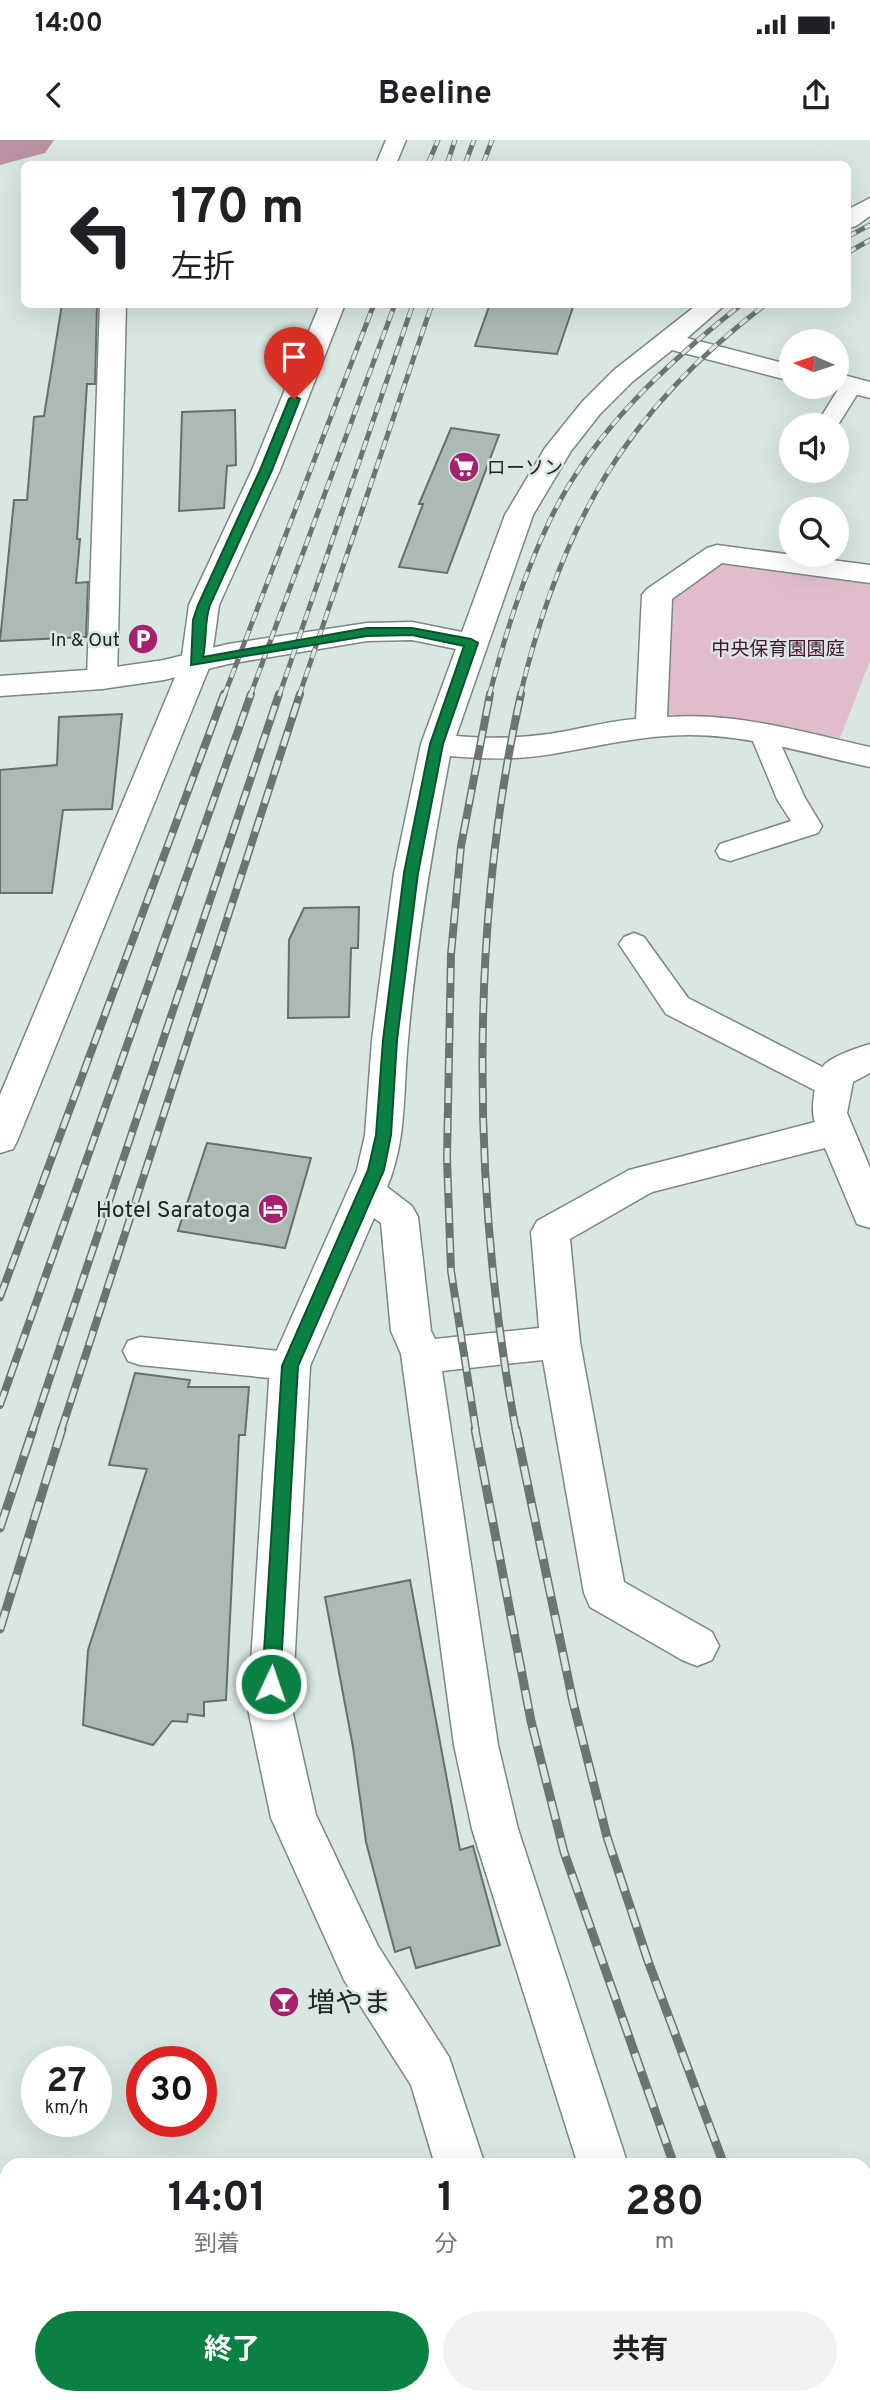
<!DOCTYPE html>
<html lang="ja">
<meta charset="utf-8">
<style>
:root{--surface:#fff;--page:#f2f2f2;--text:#202124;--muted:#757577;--accent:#0b8043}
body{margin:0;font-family:Overpass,"Noto Sans JP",sans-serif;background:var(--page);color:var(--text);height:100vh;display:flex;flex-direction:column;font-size:26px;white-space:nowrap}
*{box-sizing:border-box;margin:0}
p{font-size:23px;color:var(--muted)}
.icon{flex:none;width:38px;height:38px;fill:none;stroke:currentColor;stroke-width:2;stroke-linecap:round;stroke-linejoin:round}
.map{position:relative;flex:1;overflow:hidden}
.sheet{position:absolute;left:0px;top:2018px;width:872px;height:247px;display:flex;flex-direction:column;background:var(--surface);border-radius:21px 21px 0 0;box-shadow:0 7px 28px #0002}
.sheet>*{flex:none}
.banner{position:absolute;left:21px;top:21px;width:830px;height:147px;border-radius:10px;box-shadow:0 7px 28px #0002;background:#fff;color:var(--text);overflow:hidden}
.needle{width:46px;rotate:273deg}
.buttons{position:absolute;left:779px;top:189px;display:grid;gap:14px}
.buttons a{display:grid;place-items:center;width:70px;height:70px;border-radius:50%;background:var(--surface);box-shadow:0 7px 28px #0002;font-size:35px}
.speed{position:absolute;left:21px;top:1906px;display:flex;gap:14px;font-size:35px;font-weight:700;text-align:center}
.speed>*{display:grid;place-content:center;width:91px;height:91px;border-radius:50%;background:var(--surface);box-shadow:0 7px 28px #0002;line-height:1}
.speed small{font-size:18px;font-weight:400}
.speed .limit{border:10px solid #d22;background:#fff;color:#111}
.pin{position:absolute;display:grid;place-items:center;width:60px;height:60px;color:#fff;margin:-72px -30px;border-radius:50% 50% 50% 0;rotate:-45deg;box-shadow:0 0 7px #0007}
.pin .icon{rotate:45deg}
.me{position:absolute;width:77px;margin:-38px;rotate:3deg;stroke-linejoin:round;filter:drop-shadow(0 0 5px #0008)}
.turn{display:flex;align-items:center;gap:24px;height:147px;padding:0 35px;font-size:32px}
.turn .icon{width:91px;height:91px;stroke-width:2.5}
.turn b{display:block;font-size:49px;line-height:60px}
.eta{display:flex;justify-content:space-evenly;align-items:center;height:119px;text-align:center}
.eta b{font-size:42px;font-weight:700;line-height:49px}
.cta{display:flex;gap:14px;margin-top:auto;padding:14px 35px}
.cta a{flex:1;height:80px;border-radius:42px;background:var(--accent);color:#fff;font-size:28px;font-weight:700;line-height:80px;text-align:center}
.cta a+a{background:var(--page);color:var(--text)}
.status{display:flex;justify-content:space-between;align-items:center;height:49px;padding:0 35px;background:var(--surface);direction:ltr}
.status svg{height:19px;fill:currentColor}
header{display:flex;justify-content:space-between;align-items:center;height:91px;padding:0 35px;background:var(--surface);font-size:32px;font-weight:700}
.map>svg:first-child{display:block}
</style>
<div class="status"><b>14:00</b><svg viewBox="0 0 49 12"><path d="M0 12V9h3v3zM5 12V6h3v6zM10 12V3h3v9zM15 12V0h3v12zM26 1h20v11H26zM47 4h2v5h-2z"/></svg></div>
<header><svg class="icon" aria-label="back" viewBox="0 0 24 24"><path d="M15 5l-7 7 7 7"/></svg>Beeline<svg class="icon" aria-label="share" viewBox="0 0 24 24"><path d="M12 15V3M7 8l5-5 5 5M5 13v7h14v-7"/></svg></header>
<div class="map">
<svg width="870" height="2264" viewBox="0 0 870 2264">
<rect width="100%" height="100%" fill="#d8e7e1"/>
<path fill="#e1bccc" d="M718,421L870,441V521L840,598L737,580L664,574L672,454Z"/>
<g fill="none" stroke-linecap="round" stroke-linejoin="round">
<path fill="#bd91a4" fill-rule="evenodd" d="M0,0H54L45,13L0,25Z"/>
</g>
<g fill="#abbab3" stroke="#63706b" stroke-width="2">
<path d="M62,164H97L95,244H87L77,399H80L76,443L88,442L86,497L0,501L14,360H27L34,277L44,276Z"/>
<path d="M490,164H574L557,214L475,206Z"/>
<path d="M235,270L236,325L227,326L224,368L179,371L182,272Z"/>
<path d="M451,288L499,295L447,433L399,427L423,364H419Z"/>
<path d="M122,574L112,669L63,670L52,753H0V630L57,625L59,577Z"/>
<path d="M359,767L358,808H351L349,877L288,878L289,800L304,768Z"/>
<path d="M207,1003L311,1018L285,1108L178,1091Z"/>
<path d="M135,1233L190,1240L188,1247H249L245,1295H239L226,1560L204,1562V1576L188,1574L187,1582L172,1581L153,1605L83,1585L88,1510L147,1329L109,1325Z"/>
<path d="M410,1440L460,1710L473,1706L500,1805L416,1828L410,1807L395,1812L366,1702L353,1607L325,1457Z"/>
</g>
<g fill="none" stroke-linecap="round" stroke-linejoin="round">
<g stroke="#7a8782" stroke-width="3">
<g id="lane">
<path d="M386,0H406L396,24H376Z"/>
<path d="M852,238L860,240L863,245L836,288V285H816L844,240Z"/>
<path d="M763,585L773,588L776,594L805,658L822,686L818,693L730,721L720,718L716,711L720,704L791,681L777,659L750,594L753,588Z"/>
<path d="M634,793L644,797L688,858L846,939L851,947L846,955L835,959L824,955L666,874L619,804L624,797Z"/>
<path d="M140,1197L290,1212L302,1216L307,1226L302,1236L290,1240L140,1225L128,1221L123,1211L128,1201Z"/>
</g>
</g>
<g stroke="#7a8782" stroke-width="3">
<g id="street">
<path d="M870,58V76L856,86L847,88V70Z"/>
<path d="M100,164H126L117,539L113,546L102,549L91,546L87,539Z"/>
<path d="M320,164H345L280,330L219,465L211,523L18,999L13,1009L0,1013V955L181,523L189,465L252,330Z"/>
<path d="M698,164H726L687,198L791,225V241L672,210L632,242L600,274L571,311L533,375L456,596C487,599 518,598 549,594C578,590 606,581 636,579L642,455L647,449L707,408L717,405L870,425V443L722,423L672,459L667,577C736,572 803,592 870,607V627C812,615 751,595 690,595C643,595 598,606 552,614C519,620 484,619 450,616C432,710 416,804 408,900C403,949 407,1001 387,1047L412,1066L418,1077L431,1191L435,1199L539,1188L531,1092L537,1081L629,1030L815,982C810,971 815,934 825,924C835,915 857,908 870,904V933L853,942L847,973L870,1028V1088L857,1084L825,1008L652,1052L570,1099L580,1202L624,1442L712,1492L719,1506L712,1520L697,1526L682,1520L590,1467L584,1453L543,1220L442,1231L498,1605L518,1689L628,2025H578L472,1689L454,1605L401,1214L391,1191L381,1083L374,1078L310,1226L292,1569L316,1675L378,1806L449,1917L485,2025H435L411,1945L344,1840L271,1678L248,1569L270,1226L357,1030L365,995L372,900L394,733L421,604L505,375L545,308L582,262L614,230Z"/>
<path d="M836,233L870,242V258L827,247H836Z"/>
<path d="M489,2258H543L544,2264H490Z"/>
<path d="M657,2258H711L713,2264H659Z"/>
</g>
</g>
<g stroke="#7a8782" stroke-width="3">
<path id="secondary" d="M412,482L482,496L486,503L482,510L471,512L412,500L367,501L228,524L164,540L102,549L0,556V536L102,529L164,520L228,504L367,483Z"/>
</g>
<use href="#lane" fill="#fff" fill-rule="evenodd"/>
<use href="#street" fill="#fff" fill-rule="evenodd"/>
<use href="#secondary" fill="#fff" fill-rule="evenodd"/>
<g stroke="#6b7570" stroke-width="5">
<g id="rail-far2">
<path d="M428,24L438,0"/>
<path d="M447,24L455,0"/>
<path d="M465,24L474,0"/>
<path d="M483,24L492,0"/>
<path d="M847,97L870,85"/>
<path d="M847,113L870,100"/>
<path d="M224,556L374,164"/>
<path d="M250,556L395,164"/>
<path d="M279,556L413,164"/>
<path d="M299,556L432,164"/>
<path d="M489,556C505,496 523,436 550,380C592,292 667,223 742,164"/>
<path d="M520,556C561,385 625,271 766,164"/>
</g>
</g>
<g stroke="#6b7570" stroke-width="8">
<g id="rail-far1">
<path d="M0,1157L224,554"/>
<path d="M0,1265L251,554"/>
<path d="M32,1291L279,554"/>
<path d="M61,1291L300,554"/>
<path d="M476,1291L451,1131L447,1018L451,814L461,706L490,554"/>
<path d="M516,1291C472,1057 469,786 521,554"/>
</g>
</g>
<g stroke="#6b7570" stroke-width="9">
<g id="rail">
<path d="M475,1289L531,1581L564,1712L674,2025"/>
<path d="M516,1289L573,1562L607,1697L648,1821L724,2025"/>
<path d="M0,1388L33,1289"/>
<path d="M0,1489L62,1289"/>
<path d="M761,2258L763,2264"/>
<path d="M814,2258L816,2264"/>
</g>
</g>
<use href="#rail-far2" stroke="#d8e7e1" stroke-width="3.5" stroke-dasharray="10" stroke-linecap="butt"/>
<use href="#rail-far1" stroke="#d8e7e1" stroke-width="5" stroke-dasharray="15" stroke-linecap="butt"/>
<use href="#rail" stroke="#d8e7e1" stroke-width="6" stroke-dasharray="19" stroke-linecap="butt"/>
</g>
<path fill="#0b8043" stroke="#07532c" stroke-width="2" d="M294,256L300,259L272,330L210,465C204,482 207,499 203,517L367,488H412L471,499L478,503L443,604L418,733L397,900L391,995L384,1030L298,1226L280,1544L278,1550L271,1553L265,1550L262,1544L282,1226L368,1030L376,995L383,900L404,733L430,604L464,506L412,495L367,496L191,525L193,480L198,465L260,330L289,259Z"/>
<defs>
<g id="supermarket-disc" transform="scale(1.575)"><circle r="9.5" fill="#a5216e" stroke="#d8e7e1"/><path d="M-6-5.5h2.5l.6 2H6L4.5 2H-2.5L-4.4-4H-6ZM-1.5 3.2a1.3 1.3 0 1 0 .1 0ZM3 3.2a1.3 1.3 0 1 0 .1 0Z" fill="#fff"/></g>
<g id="parking-disc" transform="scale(1.575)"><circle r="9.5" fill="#a5216e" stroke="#d8e7e1"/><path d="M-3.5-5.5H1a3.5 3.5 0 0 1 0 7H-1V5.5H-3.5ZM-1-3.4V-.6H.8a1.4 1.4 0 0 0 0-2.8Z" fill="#fff"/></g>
<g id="hotel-disc" transform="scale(1.575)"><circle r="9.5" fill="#a5216e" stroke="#d8e7e1"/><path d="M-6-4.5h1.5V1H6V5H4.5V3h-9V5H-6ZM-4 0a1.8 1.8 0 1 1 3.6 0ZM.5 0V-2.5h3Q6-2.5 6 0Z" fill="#fff"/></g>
<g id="bar-disc" transform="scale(1.575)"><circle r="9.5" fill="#a5216e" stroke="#d8e7e1"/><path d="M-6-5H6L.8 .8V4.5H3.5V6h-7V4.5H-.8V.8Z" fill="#fff"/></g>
</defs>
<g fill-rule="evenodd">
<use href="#supermarket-disc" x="464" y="327"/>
<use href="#parking-disc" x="143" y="499"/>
<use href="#hotel-disc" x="273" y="1069"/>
<use href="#bar-disc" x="284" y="1862"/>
</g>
<g text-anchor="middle" stroke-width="5" stroke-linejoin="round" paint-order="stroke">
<g font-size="19" fill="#202623" stroke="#d8e7e1" text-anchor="start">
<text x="487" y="334">ローソン</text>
<text x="120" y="506" text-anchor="end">In &amp; Out</text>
</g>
<g font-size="19" fill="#48122f" stroke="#d8e7e1">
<text x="778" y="515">中央保育園園庭</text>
</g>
<g font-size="23" fill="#202623" stroke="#d8e7e1" text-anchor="end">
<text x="250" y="1077">Hotel Saratoga</text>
</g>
<g font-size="28" fill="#202623" stroke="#d8e7e1" text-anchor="start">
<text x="307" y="1872">増やま</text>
</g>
</g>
</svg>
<div class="buttons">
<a><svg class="needle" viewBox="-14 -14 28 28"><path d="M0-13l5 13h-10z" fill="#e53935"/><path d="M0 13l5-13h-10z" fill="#757577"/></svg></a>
<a><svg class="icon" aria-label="sound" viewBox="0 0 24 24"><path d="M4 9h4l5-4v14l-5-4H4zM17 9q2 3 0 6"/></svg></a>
<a><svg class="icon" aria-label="search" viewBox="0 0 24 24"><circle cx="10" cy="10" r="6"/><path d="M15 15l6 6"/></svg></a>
</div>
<div class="speed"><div>27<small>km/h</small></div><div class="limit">30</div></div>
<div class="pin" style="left:294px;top:259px;background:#d93025"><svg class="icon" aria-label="arrive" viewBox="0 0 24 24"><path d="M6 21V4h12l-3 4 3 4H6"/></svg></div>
<svg class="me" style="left:271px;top:1544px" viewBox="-20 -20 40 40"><circle r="17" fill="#0b8043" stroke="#fff" stroke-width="3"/><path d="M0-11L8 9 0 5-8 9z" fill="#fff"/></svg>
<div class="banner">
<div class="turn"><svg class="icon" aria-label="left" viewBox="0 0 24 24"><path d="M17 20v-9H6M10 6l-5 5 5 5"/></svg><div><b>170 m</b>左折</div></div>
</div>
<section class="sheet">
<div class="eta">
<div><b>14:01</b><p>到着</p></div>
<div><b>1</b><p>分</p></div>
<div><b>280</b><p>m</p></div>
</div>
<div class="cta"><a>終了</a><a>共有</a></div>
</section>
</div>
